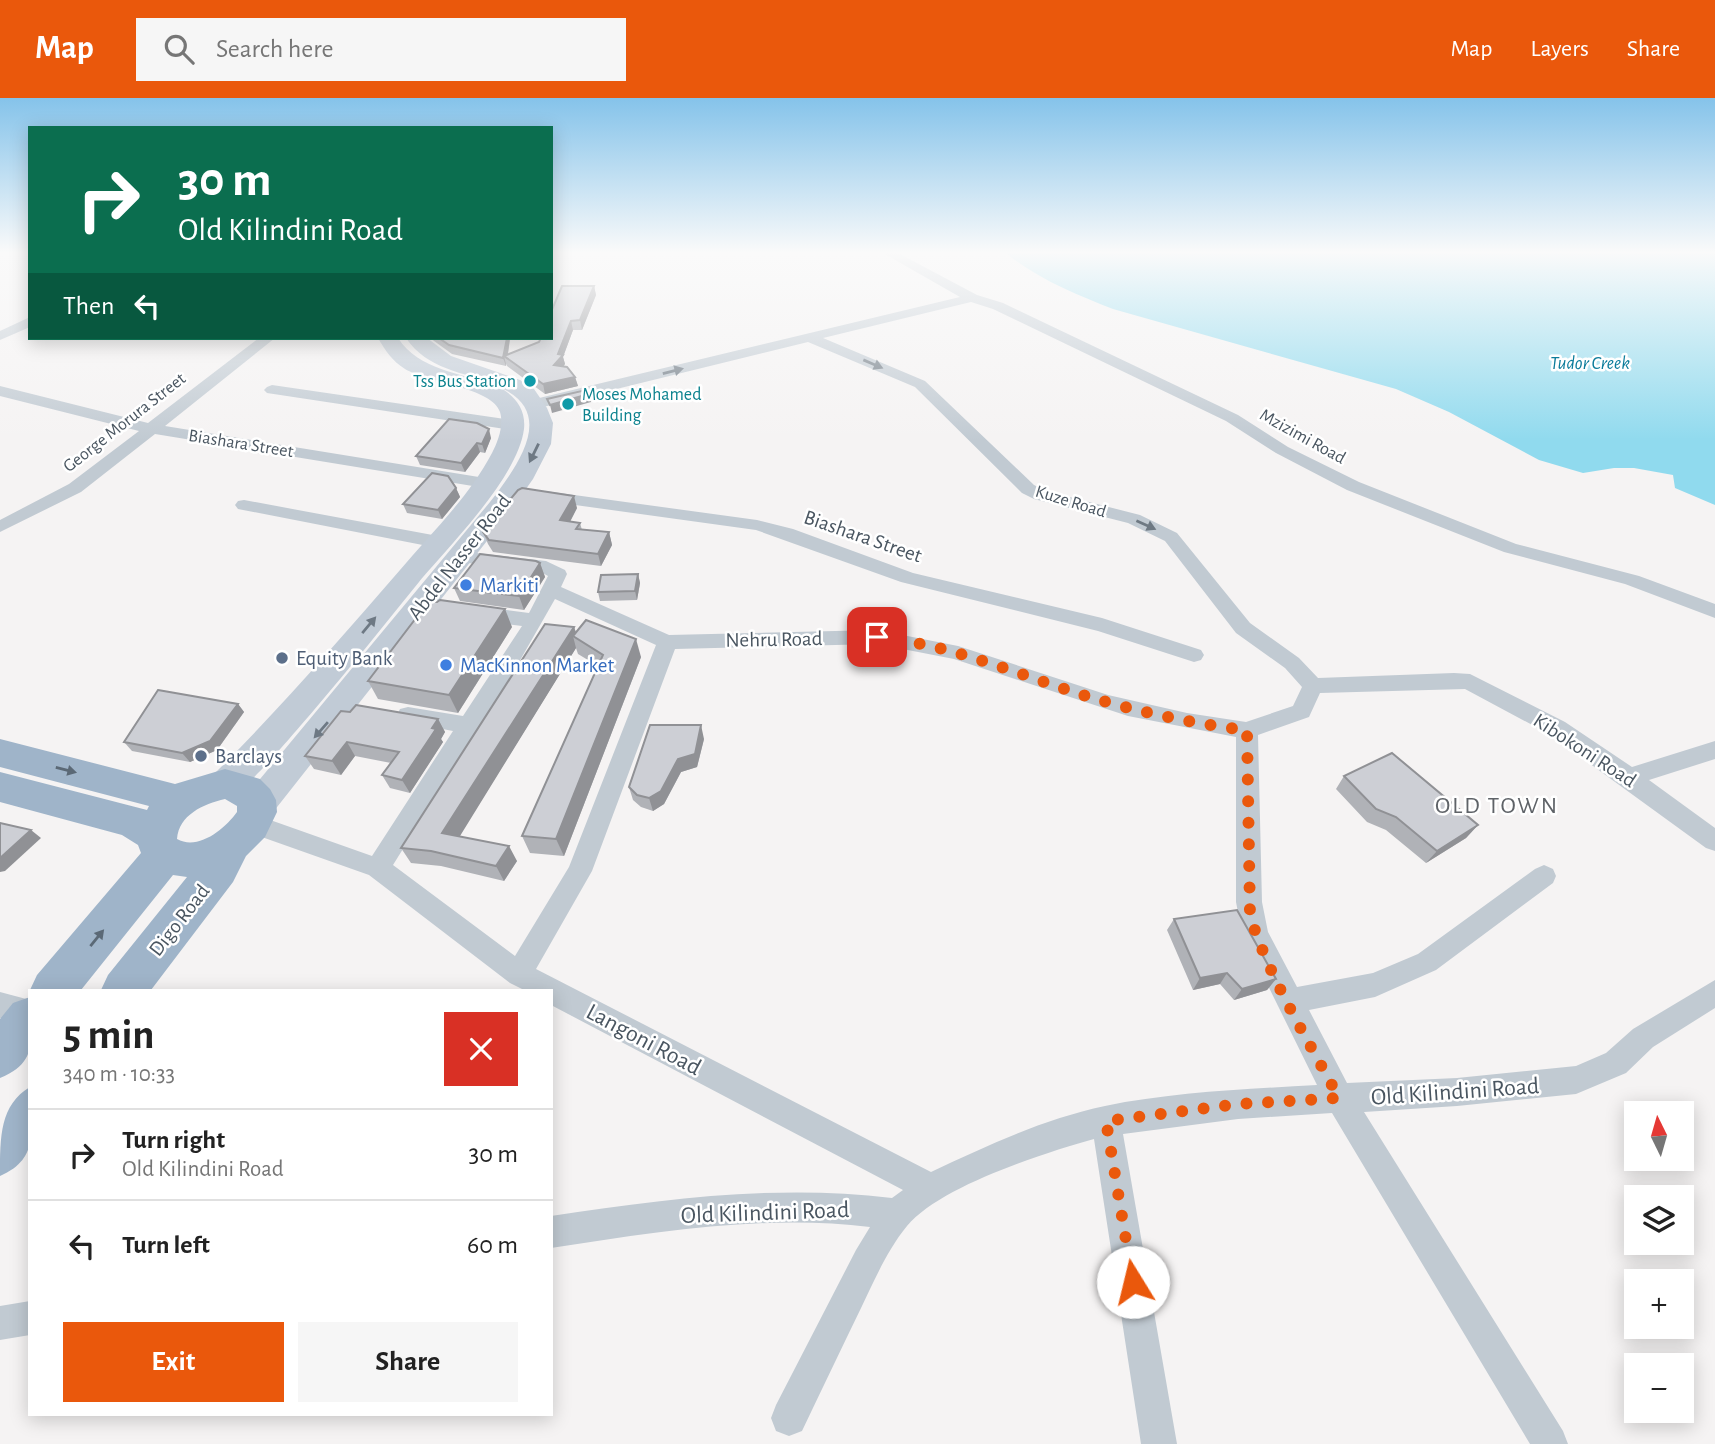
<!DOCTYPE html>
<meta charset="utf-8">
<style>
:root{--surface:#fff;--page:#f6f6f6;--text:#222;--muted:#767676;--line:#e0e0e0;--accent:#ea580c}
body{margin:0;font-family:"Alegreya Sans",sans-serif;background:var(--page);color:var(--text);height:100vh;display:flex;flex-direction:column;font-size:26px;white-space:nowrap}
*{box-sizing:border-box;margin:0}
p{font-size:23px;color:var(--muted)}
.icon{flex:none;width:38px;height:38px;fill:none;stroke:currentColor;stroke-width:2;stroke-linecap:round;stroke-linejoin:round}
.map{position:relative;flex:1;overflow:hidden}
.drawer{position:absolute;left:28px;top:891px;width:525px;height:427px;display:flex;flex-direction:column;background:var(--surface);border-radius:0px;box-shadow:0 4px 18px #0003}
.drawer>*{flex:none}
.guide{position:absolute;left:28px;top:28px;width:525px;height:214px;border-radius:0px;box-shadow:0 4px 18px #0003;background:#0b6e4f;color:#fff;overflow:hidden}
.needle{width:46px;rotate:355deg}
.fabs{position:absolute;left:1624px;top:1003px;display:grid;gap:14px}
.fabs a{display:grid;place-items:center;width:70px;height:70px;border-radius:0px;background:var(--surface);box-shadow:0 4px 18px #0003;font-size:35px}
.pin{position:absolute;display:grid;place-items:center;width:60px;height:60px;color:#fff;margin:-30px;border-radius:14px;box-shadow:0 4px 10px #0006}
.me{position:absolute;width:77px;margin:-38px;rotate:351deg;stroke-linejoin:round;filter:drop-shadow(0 0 5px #0008)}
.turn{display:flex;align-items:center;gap:24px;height:147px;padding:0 35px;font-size:32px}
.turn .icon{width:91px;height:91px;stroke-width:2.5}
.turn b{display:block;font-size:49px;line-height:60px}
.then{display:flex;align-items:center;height:66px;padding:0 35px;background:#0003;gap:14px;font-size:26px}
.round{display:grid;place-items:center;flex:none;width:74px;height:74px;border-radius:0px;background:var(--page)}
.headline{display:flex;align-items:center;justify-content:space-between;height:119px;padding:0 35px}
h1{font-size:42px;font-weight:600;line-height:52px}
.action{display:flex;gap:14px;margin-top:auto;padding:14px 35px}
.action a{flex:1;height:80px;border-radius:0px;background:var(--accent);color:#fff;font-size:28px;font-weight:600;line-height:80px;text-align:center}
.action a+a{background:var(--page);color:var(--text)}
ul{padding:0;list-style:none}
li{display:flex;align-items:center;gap:21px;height:91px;padding:0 35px;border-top:2px solid var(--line)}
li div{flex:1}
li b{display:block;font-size:26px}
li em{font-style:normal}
header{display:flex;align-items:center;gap:42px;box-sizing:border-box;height:98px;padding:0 35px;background:var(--accent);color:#fff}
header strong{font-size:33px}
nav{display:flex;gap:38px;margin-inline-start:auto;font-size:24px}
.search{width:490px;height:63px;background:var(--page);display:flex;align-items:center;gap:18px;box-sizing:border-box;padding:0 24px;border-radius:0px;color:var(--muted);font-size:26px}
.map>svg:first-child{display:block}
</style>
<header>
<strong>Map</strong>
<div class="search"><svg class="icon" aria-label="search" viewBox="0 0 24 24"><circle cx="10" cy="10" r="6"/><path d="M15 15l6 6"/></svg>Search here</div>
<nav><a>Map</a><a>Layers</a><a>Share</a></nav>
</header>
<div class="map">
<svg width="1715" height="1346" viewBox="0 0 1715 1346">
<rect width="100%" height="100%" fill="#f5f3f3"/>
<path fill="#90daee" d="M1006,155H1715V407L1675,390L1673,377L1634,370H1614L1583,375L1539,362L1449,314L1396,291L1113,211C1077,197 1036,180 1006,155Z"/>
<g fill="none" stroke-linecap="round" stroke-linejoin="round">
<g fill="#c1cad2" fill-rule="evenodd">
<path d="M883,155H898L977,197L1003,205L1238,317L1288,349L1359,384L1516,446L1639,478L1715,506V520L1625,486L1504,454L1347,392L1276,355L1226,323L993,211L971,204L823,240L925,283L1034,387L1046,393L1140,417L1177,435L1250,525L1299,560L1318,580L1454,575L1470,576L1565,624L1632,669L1715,643V661L1649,682L1715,730V753L1706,750L1549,636L1465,591L1320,595L1309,619L1258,637L1262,804L1268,834L1297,889L1373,875L1418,856L1535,771L1544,767L1553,771L1556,778L1553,785L1436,872L1375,899L1309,912L1347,985L1457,980L1576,968L1606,955L1633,931L1715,882V910L1653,949L1626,975L1576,996L1457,1008L1364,1014L1563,1333L1568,1346H1530L1332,1015L1238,1021L1123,1036L1177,1346H1141L1094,1041C1044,1055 940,1088 907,1128C888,1151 875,1181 862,1208C842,1249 822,1291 802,1333L789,1338L776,1333L771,1320L776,1307L856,1152L870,1129C764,1116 656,1134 551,1150V1118C665,1101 777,1086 892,1100L903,1092L551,907V892H524L510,885L369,777L245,733L241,726L245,719L253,716L372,758L453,633L400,623L397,617L400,611L408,609L463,618L522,528L477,522L470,520L467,515L470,510L477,508L529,515L548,478L541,474L452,463L450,459L459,453L546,463L565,472L567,476L561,489L669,537L877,532L958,548L1108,597L1187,615L1246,624L1293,608L1302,589L1285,570L1236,535L1165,443L1128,425L1034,401L1022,395L915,289L808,244L535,311L527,306L535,301L960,199ZM555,501L656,547L569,769L515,858L393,767L475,635L479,634ZM877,546L954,561L1128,618L1236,639V804L1242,835L1317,987C1249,991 1172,994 1105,1008C1044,1021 988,1047 931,1074L536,871L592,773L675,551Z"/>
<path d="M30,219V229L0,242V233Z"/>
<path d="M259,240H275L165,328L485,380L494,385L485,390L155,336L81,394L0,434V422L69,386L139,333L0,298V288L148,325Z"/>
<path d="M272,287L512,322L520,327L512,332L267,295L264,292L267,289Z"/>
<path d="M545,393L757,422L793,431L913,475L1102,520L1201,552L1204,557L1201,562L1194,564L1098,533L901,484L756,432L539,402L536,398Z"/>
<path d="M244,402L438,438L447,444L438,450L238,411L235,407L238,403Z"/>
<path d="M0,894L30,902V928L0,920Z"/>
<path d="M30,1203V1237L0,1242V1208Z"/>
</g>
<path fill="#c1cbd6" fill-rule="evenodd" d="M378,240H398C419,272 460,275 495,287C462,273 428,272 406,240H427L451,258L520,282L534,291L547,310L553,325L551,346L533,381L509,415L270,718L258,722L246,718L241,708L246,698L490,404C516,370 559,314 499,289C515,298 526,311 524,331C518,379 450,447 419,484C384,527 350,570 314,612C300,628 249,690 233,696C226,700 221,698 213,695L208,686L213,677C279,612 339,542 400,472C432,434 469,399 492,355C498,344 504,327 500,314C493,290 426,284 405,271C392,263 385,252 378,240Z"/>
<g fill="#9fb4c9" fill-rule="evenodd">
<path d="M0,641L175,686L225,671L260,681L270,691L276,702L277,714L265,739L246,758L233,784L151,892H101L108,877L187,779L173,777L81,892H30L37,877L141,755L138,747L122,737L0,704V674L147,712L149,708L0,669ZM225,701L237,708V714C225,731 198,753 177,741C179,717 203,706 225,701Z"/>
<path d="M30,899C30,937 41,964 0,980V921L13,905Z"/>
<path d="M30,989C30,1029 42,1060 0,1078C0,1038 0,1007 30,989Z"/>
</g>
</g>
<g fill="#b0b2b7">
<path d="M594,188L596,197L582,232H573L563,259L565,266L563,268L575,279L578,288L545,296L507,268L506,266V268L452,256L430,240H510L508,257L539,244Z"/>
<path d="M491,340L485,355L480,354L465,374L420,367L416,358Z"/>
<path d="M456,390L460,399L442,421L407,415L403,406Z"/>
<path d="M577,410L570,424L580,425L582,432L609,434L612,447L601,468L493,454L488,446L483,434Z"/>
<path d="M540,465L545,479L524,512L460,503L454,490Z"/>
<path d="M638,476L640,485L637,502L600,503L598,494Z"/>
<path d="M512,529L458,615L378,601L368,583Z"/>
<path d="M574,529L576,534L641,559L564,758L530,755L522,738L598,568L578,556L576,550L459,738L517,763L504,783L441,768L411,765L401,750Z"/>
<path d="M238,606L244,614L217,652L190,664L132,653L124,644Z"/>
<path d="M350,614L438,621L445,634L441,641L443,644L410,695L390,690L382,677L391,665L355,658L341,677L314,671L305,658Z"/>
<path d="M704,641L697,669L681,674L664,706L653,713L641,709L633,702L629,689Z"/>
<path d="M1344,678L1478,727L1466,740L1426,765L1386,732L1367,724L1336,691Z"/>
<path d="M1174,821L1276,881L1267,892L1234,902L1220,886L1193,892L1167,832Z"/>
</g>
<g fill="#909195">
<path d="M594,188L596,197L582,232L580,222Z"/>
<path d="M571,223L573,232L563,259L565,266L557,277L554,267Z"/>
<path d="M507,240H510L507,261L504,258L506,266V268L503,260Z"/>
<path d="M575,279L578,288L545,296L543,286Z"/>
<path d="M589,296L591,304L552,315L550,307Z"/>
<path d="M489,331L491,340L485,355L482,346Z"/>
<path d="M477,345L480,354L465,374L461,365Z"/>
<path d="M456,390L460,399L442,421L438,412Z"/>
<path d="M574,398L577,410L564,435L560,422Z"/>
<path d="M609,434L612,447L601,468L598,456Z"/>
<path d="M540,465L545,479L524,512L519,498Z"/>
<path d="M638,476L640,485L637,502L635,493Z"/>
<path d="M505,511L512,529L458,615L449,597Z"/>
<path d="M574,529L578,541L573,538L576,550L452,751L442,735Z"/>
<path d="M636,541L641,559L564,758L556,741Z"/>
<path d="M238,606L244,614L217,652L190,664L182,655Z"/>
<path d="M438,621L445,634L441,641L443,644L410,695L402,682Z"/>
<path d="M701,627L704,641L697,669L681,674L664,706L653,713L649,700L678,661Z"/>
<path d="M347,644L355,658L341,677L332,663Z"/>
<path d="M1478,727L1466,740L1426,765L1437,753Z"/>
<path d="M31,732L41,740L5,773L0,774V760Z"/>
<path d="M509,748L517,763L504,783L496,768Z"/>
<path d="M1227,875L1220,886L1193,892L1200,880Z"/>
<path d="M1276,881L1267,892L1234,902L1242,891Z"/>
</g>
<g fill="#cdcfd5" stroke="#909195" stroke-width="2">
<path d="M562,188H594L580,222L571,223L558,256L563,257L554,267L567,269L575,279L543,286L504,258L539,244L541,240H551V214Z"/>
<path d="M439,240H507L503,260L449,247Z"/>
<path d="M586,292L589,296L550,307L547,301Z"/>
<path d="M449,321L477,325L489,331L482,346L477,345L461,365L416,358Z"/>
<path d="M432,375L448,378L456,390L438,412L403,406Z"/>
<path d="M522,390L574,398L560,422L580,425L576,431L609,434L598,456L489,442L483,434L518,392Z"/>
<path d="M480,456L536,463L540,465L519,498L454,490Z"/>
<path d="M638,476L635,493L598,494L601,477Z"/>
<path d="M440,502L505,511L449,597L368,583L429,503L437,504Z"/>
<path d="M586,522L636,541L556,741L522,738L603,557L573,538Z"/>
<path d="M545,526L574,529L442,735L509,748L496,768L431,753L401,750Z"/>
<path d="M158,592L238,606L210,643L182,655L124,644Z"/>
<path d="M356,607L438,621L432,630L436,631L402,682L382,677L399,654L347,644L332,663L305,658L341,613L350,614Z"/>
<path d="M650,627H701L695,656L678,661L661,693L649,700L637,697L629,689Z"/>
<path d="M1392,655L1478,727L1437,753L1396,719L1376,711L1344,678Z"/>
<path d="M0,725L31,732L0,760Z"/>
<path d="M1237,812L1276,881L1242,891L1227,875L1200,880L1174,821Z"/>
</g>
<defs><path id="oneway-solid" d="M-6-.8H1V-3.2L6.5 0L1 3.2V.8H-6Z" transform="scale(1.75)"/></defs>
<g fill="#6e7983">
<use href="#oneway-solid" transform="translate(873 266) rotate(23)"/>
<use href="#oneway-solid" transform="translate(673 273) rotate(-14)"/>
<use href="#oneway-solid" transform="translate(1146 427) rotate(24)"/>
</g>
<g fill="#6e7984">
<use href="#oneway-solid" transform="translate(534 355) rotate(116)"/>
<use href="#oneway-solid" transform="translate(369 527) rotate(-50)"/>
<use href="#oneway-solid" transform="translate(321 632) rotate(131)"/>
</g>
<g fill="#5b6976">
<use href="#oneway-solid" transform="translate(66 672) rotate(14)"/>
<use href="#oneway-solid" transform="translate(97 840) rotate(-51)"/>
</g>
<linearGradient id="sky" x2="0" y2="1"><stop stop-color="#85c3ea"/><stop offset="0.45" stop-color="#fafafa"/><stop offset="1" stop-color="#fafafa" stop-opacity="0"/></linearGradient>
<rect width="1715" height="343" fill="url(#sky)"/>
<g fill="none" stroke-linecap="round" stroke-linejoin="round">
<path stroke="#ea580c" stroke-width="12" stroke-dasharray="0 21.6" d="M877,539C950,546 1019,577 1089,599C1140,614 1194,626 1247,632L1250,817C1268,878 1309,944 1339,1000L1238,1006L1106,1023L1133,1184"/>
</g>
<g fill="#0f9aa8" stroke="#fff" stroke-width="2.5">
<circle cx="530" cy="283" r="7"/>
<circle cx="568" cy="306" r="7"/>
</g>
<g fill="#3f7fe0" stroke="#fff" stroke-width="2.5">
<circle cx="466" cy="487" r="7"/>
<circle cx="446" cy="567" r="7"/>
</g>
<g fill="#5c6f8a" stroke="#fff" stroke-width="2.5">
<circle cx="282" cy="560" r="7"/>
<circle cx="201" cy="658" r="7"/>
</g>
<g text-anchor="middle" stroke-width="5" stroke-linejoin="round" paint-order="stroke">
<g font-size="18" fill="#0d838f" stroke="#fff" text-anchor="end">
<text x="516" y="289">Tss Bus Station</text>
<text x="582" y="302" text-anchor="start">Moses Mohamed<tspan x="582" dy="21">Building</tspan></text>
</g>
<g font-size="18" fill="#4a5661" stroke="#fff">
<text transform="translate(124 324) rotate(-38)" y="6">George Morura Street</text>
<text transform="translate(1303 338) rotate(29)" y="6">Mzizimi Road</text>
<text transform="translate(241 345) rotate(9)" y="6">Biashara Street</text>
<text transform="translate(1071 403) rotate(17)" y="6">Kuze Road</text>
</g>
<g font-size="19" font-style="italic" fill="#0c7c9b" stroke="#fff">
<text x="1590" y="271">Tudor Creek</text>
</g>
<g font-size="21" fill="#4a5661" stroke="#fff">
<text transform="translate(863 438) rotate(19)" y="7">Biashara Street</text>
<text transform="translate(459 459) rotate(-52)" y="7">Abdel Nasser Road</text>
<text transform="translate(774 541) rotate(-1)" y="7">Nehru Road</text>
<text transform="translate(1585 652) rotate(33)" y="7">Kibokoni Road</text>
<text transform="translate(179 822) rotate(-52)" y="7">Digo Road</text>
</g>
<g font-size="21" fill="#366cbe" stroke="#fff" text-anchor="start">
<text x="480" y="494">Markiti</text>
<text x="460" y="574">MacKinnon Market</text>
</g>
<g font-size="21" fill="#4e5e75" stroke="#fff" text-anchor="start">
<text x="296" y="567">Equity Bank</text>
<text x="215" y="665">Barclays</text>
</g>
<g font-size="24" letter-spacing="2" fill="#5f6368" stroke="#fff">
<text x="1497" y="715">OLD TOWN</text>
</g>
<g font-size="24" fill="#4a5661" stroke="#fff">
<text transform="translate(644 941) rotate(28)" y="8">Langoni Road</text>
<text transform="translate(1455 993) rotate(-4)" y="8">Old Kilindini Road</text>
<text transform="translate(765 1114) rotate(-2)" y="8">Old Kilindini Road</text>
</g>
</g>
</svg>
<div class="fabs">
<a><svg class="needle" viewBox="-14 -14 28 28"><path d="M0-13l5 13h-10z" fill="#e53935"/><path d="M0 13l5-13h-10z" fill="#767676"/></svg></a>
<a><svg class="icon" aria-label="layers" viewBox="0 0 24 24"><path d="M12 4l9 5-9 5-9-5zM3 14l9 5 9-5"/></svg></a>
<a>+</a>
<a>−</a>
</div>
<div class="pin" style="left:877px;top:539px;background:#d93025"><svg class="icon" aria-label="arrive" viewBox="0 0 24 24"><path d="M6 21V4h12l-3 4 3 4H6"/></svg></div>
<svg class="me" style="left:1133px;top:1184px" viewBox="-20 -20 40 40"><circle r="19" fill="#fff"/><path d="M0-13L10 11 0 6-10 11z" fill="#ea580c"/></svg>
<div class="guide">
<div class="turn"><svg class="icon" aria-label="right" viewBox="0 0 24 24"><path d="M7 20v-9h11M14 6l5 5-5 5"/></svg><div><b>30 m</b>Old Kilindini Road</div></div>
<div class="then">Then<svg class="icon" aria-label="left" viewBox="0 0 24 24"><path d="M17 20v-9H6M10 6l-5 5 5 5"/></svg></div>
</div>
<section class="drawer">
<div class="headline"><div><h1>5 min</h1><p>340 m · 10:33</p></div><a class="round" style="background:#d93025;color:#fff"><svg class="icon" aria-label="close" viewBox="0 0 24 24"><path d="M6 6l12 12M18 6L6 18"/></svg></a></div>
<ul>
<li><svg class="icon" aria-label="right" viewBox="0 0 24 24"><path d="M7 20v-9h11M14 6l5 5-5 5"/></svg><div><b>Turn right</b><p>Old Kilindini Road</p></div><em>30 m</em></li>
<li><svg class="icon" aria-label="left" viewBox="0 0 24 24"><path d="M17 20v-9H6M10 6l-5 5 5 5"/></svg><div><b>Turn left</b></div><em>60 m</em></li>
</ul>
<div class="action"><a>Exit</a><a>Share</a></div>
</section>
</div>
